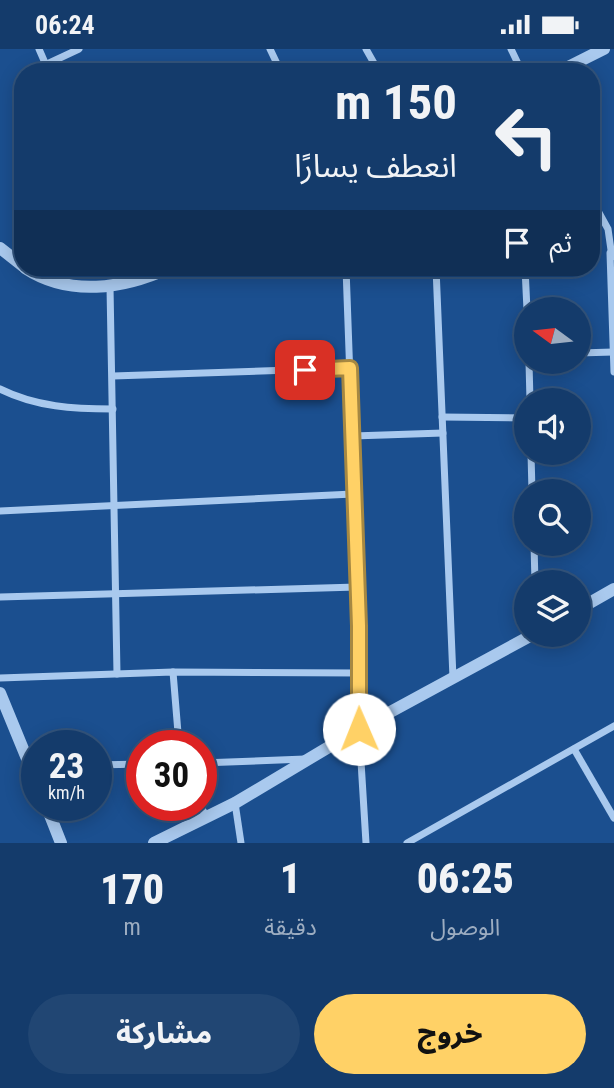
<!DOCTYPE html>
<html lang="ar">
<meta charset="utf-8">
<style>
:root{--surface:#143b6b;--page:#214673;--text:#f1f3f6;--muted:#9dadc1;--line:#33557e;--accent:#ffd166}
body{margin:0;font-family:"Roboto Condensed","Noto Sans Arabic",sans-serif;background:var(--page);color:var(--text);direction:rtl;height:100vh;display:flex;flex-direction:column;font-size:26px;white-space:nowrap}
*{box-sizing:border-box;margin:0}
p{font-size:23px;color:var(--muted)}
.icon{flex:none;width:38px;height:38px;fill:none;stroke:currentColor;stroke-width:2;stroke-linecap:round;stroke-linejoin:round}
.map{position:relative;height:794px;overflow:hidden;direction:ltr}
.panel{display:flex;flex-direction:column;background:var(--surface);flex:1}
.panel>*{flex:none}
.top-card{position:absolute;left:14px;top:14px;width:586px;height:214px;border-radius:28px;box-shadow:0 4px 18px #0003,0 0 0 2px var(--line);direction:rtl;background:#143b6b;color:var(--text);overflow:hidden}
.needle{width:46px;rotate:285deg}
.tools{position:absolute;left:514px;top:248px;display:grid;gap:14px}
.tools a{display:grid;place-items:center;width:77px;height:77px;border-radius:50%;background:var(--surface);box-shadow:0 4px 18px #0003,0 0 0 2px var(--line);font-size:35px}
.speed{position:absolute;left:21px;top:681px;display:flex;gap:14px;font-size:35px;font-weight:700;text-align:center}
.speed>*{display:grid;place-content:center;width:91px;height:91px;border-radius:50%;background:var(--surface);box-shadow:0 4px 18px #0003,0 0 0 2px var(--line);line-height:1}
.speed small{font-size:18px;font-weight:400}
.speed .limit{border:10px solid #d22;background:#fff;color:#111}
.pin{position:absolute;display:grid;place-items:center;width:60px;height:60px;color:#fff;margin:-30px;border-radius:14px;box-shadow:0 4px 10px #0006}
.me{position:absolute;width:77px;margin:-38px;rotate:359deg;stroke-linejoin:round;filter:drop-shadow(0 0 5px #0008)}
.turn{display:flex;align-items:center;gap:24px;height:147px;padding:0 28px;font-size:32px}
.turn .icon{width:91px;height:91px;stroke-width:2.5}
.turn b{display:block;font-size:49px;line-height:60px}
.then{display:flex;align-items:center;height:66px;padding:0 28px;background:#0003;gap:14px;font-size:26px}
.eta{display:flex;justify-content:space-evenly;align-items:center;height:119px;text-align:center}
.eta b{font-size:42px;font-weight:800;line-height:49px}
.primary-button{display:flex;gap:14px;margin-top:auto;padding:14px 28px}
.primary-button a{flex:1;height:80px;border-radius:42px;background:var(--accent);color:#111;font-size:28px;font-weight:800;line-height:80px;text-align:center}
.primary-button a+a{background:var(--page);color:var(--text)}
.status{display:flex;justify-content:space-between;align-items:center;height:49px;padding:0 35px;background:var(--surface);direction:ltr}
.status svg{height:19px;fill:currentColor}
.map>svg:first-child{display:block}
</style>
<div class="status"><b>06:24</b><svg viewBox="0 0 49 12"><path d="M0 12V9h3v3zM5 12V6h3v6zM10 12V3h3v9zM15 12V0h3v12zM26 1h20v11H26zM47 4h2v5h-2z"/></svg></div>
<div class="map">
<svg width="614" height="794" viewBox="0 0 614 794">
<rect width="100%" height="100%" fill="#1b4f8f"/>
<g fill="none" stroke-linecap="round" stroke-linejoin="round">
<g stroke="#a9c9ee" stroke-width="7">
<path d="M39,0L49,23"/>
<path d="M270,0L281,23"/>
<path d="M366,0L379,23"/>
<path d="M511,0L522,23"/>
<path d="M47,15L79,0"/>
<path d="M592,151L608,180L612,208"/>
<path d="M610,204L614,323"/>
<path d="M346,219L359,577V680L366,794"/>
<path d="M436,219L453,629"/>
<path d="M525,219L527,261"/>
<path d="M110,238L117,625"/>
<path d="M579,304L613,303"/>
<path d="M529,313L530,352"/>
<path d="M113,327L350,319"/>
<path d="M0,340C36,358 74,360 113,360"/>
<path d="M442,368L527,369"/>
<path d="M353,387L443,384"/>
<path d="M531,404L532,443"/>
<path d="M0,462L353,445"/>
<path d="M534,495L535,534"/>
<path d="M0,548L357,538"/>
<path d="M173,623L179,696"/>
<path d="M0,629L173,623L359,624"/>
<path d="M574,700L614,769"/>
<path d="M201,714L305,710"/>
<path d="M96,716L142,715"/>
<path d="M235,754L241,794"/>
<path d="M200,756L207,769"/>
<path d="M407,794L614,677"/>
</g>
<g stroke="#a9c9ee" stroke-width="12">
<path d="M558,23L604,0"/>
<path d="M0,199L23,217"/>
<path d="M25,219C69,248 123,240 169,219"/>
<path d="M579,560L614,540"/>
<path d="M0,644L37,734"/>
<path d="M46,756L61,794"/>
<path d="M154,794L235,754L359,680L532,586"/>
</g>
</g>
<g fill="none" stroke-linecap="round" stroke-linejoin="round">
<g stroke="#a68842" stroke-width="18">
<path id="route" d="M305,321L350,319L359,577V680"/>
</g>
<use href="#route" stroke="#ffd166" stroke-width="12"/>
</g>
</svg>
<div class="tools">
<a><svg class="needle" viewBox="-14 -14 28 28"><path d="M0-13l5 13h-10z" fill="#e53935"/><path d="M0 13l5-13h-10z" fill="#9dadc1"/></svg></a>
<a><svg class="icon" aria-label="sound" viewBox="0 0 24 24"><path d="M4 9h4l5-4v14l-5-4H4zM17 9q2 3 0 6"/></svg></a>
<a><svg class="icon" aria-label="search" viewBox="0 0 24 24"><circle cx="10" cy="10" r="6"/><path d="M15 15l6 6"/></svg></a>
<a><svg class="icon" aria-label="layers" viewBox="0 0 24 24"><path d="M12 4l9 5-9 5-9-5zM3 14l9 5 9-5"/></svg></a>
</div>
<div class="speed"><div>23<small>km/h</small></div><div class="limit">30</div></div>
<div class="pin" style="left:305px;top:321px;background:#d93025"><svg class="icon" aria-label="arrive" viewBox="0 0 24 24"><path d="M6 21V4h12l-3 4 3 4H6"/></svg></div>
<svg class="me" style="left:359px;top:680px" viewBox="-20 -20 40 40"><circle r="19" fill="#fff"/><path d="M0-13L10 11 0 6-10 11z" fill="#ffd166"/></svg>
<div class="top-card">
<div class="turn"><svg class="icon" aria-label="left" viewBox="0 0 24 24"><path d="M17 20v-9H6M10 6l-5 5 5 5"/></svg><div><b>150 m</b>انعطف يسارًا</div></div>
<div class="then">ثم<svg class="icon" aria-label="arrive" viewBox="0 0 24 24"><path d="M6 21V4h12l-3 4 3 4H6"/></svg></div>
</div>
</div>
<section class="panel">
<div class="eta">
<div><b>06:25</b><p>الوصول</p></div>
<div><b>1</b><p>دقيقة</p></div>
<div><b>170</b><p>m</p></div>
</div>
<div class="primary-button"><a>خروج</a><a>مشاركة</a></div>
</section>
